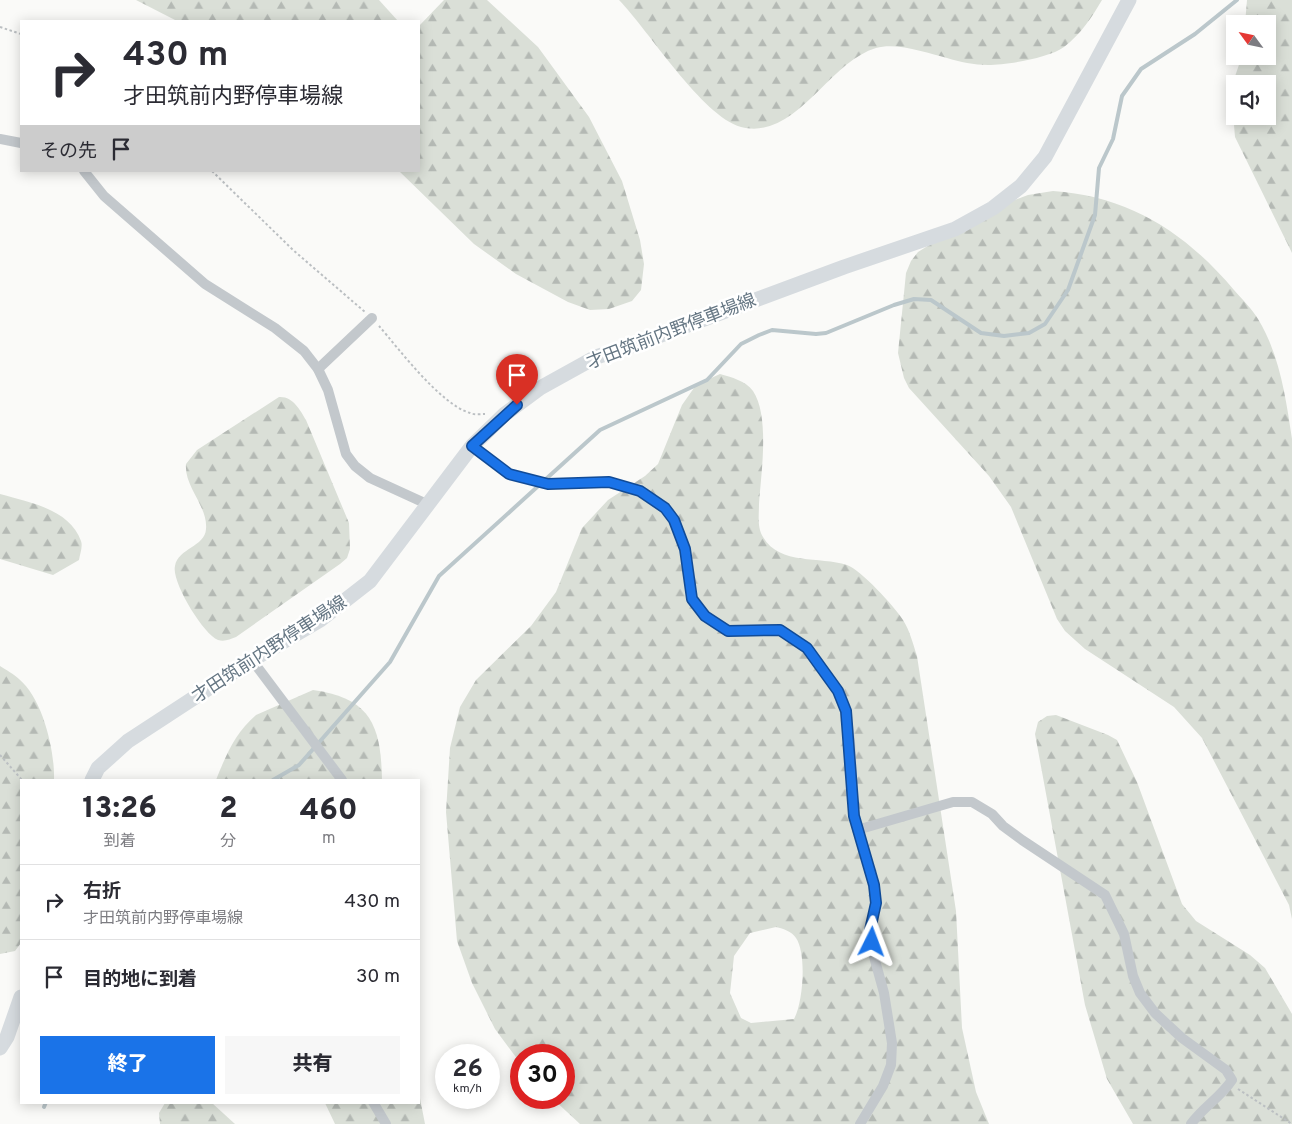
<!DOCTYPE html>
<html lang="ja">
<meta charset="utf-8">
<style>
:root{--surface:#fff;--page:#f7f7f7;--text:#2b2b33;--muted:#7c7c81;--line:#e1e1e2;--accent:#1a73e8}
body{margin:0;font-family:Overpass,"Noto Sans JP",sans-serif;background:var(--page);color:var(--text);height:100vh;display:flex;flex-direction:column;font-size:19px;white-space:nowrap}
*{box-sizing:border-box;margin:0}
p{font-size:16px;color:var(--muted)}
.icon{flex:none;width:28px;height:28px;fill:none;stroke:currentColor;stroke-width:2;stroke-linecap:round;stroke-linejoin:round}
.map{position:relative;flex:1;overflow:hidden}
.drawer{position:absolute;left:20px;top:779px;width:400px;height:325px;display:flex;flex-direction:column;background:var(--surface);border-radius:0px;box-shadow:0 2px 12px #0003}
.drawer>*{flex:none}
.hud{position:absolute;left:20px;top:20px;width:400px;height:152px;border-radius:0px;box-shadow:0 2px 12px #0003;background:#fff;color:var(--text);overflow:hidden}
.needle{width:32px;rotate:303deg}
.controls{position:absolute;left:1226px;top:15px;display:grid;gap:10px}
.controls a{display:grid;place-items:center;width:50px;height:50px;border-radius:0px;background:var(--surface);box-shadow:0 2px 12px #0003;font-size:25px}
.speed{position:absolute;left:435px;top:1044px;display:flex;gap:10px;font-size:25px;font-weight:700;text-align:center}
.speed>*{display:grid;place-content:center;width:65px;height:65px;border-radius:50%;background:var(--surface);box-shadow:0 2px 12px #0003;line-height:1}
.speed small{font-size:12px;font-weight:400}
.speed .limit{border:8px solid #d22;background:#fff;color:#111}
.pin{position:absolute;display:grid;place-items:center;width:42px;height:42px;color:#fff;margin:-51px -21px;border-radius:50% 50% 50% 0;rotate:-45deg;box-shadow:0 0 5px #0007}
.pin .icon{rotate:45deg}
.me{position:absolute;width:55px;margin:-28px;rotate:3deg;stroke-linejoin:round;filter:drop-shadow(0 0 4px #0008)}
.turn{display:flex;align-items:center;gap:18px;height:105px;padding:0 20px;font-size:22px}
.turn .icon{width:65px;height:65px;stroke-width:2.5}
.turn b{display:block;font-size:35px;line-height:42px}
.then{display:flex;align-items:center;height:48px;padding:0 20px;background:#0003;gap:10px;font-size:19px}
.eta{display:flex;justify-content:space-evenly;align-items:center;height:85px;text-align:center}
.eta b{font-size:30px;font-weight:800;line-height:35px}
.button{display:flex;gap:10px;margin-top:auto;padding:10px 20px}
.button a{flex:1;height:58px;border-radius:0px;background:var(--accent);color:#fff;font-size:20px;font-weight:800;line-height:58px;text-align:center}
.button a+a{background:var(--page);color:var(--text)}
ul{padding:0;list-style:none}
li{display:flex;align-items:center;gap:15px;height:75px;padding:0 20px;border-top:1px solid var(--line)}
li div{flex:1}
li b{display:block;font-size:19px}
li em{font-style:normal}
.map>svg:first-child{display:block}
</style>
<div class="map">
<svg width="1292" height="1124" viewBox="0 0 1292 1124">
<defs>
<pattern id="forest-firs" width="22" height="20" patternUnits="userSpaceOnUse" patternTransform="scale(1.25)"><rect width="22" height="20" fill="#dadfd7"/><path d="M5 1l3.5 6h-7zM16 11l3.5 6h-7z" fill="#b4b9b4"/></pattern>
</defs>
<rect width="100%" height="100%" fill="#fafaf8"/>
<g fill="url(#forest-firs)" fill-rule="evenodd">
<path d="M136,0H379L398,21H177Z"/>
<path d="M444,0H487L538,47L589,117L622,181L640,240L644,264L641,290L632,301L609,309L590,310L568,302L516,274L474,244L399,171H419V26Z"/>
<path d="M619,0H1102C1092,17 1081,34 1064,47C1049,58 1007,65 988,65C974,65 960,62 947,58C927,53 897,42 876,48C828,62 796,141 741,127C702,116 649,31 619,0Z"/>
<path d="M1247,0H1292V253L1235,137L1231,88L1242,56H1268V24H1245ZM1235,84H1268V116H1235Z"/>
<path d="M1053,191C1129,196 1186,233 1234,290C1242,299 1252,309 1258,319C1280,355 1286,399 1292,439V919L1289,905L1202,738L1174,707L1085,649L1065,631L1057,619L1011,507L989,476L909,388L904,378L898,353L906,273L911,261L918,252L934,242L1009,202L1028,195Z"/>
<path d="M720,374C731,377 746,381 753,391C770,416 761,474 759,504C759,514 757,528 763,537C780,566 820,556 847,565C860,569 895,607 903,620C910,631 913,644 917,656L956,911L962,1028L976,1092L989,1124H580L552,1098H564V1055H521V1064L495,1029L472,983L457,941L446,812L450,748L460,707L476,680L531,626L556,592L582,528L608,500L645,476L658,464L682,405L696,385ZM776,927C784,929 791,931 796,938C807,954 803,1003 794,1019L751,1023L741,1018L730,993L734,956L750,933Z"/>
<path d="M279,397C293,396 300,410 306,420L349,523L350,549L347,558L340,564L236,637C230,639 225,642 218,640C203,634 171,581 175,566C178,548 205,547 206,529C208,506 184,487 186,464L197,450Z"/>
<path d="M0,494C28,502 70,509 81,541C83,546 80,554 79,560L53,575L0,559Z"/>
<path d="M0,666C6,670 14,674 19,679C43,699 55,751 54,780H21V943L15,951L0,954Z"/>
<path d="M313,690C371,698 381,726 382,780H216C226,755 235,733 256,715Z"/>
<path d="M1056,715L1108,735L1117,740L1137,782L1182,904L1196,921L1250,955L1265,968L1292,1014V1124H1133L1107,1079L1085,1005L1035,734L1038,722L1047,716Z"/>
<path d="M419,1093L425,1124H335L325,1103L419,1102Z"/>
<path d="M165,1103H212L235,1124H160L159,1113Z"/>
</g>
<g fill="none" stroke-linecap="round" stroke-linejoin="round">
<g stroke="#bbc7cb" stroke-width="4">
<path d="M273,780L299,765L390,662L439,576L600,430L707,380L741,344L759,335L772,330L816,334L826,333L894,305L914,299L931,300L981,333L1004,336L1029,333L1045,324L1068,290L1095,215L1099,168L1113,139L1122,96L1141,69L1195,34L1237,0"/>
<path d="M44,1107L46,1102"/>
</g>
<g stroke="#bbbfc2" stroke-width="2" stroke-dasharray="2.5 2.5" stroke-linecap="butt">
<path d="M0,27L21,34"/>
<path d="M212,171L293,250L365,312"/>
<path d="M379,326C399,349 440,404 470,413C474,415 481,414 485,414"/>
<path d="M0,755L22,780"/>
<path d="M1238,1089L1292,1124"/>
</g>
<g stroke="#c3c8cc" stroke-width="10">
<path d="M0,139L21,143"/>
<path d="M84,171L104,196L205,284L275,328L304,351L318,369L328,390L346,454L355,466L370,478L429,505"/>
<path d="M318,369L372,318"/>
<path d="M472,446L509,474L548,484L609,482L640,491L665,509L674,520L685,549L692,599L705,616L727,631L780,630L807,648L838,691L846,711L850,741L854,816L874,885L876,903L870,930L873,953L884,993L892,1043L891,1065L883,1086L860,1124"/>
<path d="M252,660L342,780"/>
<path d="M857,830L953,802H972L992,814L1003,826L1022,840L1105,895L1124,934L1133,976L1140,993L1155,1013L1182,1038L1226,1070L1232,1080C1220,1098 1203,1107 1191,1124"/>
<path d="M373,1102L386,1124"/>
</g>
<g stroke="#d6dbdf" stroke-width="15">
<path d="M92,780L98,768L128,741L252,660L320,620L370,581L472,446L505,414L540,388L596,357L637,344L844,267L955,229L993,208L1021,186L1045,157L1129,0"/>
<path d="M0,1048L7,1037L21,997"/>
</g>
</g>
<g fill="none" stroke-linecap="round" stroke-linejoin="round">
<g stroke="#114b97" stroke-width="12">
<path id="route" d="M517,405L472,446L509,474L548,484L609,482L640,491L665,508L674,520L685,549L692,599L705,616L728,631L780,630L807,648L838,691L846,711L854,816L874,885L876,903L870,930L872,942"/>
</g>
<use href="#route" stroke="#1a73e8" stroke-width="9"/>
</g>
<g text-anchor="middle" stroke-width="5" stroke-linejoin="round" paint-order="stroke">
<g font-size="18" fill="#657683" stroke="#fff">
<text transform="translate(671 331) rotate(-21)" y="6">才田筑前内野停車場線</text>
<text transform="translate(269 649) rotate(-33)" y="6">才田筑前内野停車場線</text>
</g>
</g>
</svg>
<div class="controls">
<a><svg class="needle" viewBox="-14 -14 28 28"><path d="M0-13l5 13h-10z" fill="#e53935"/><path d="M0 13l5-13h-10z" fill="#7c7c81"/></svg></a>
<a><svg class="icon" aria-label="sound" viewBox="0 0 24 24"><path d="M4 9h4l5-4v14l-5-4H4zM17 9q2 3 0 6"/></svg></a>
</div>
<div class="speed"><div>26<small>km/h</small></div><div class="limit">30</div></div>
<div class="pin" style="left:517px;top:405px;background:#d93025"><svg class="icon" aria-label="arrive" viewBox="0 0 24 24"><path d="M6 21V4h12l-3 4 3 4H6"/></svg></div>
<svg class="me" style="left:872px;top:942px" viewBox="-20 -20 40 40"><path d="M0-17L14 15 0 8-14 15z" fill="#1a73e8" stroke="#fff" stroke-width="4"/></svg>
<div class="hud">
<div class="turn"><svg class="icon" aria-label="right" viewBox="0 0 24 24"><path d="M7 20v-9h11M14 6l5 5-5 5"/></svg><div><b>430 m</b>才田筑前内野停車場線</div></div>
<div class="then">その先<svg class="icon" aria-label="arrive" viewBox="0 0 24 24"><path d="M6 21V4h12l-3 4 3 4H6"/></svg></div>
</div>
<section class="drawer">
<div class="eta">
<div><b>13:26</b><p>到着</p></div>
<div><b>2</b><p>分</p></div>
<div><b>460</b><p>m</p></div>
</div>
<ul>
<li><svg class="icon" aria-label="right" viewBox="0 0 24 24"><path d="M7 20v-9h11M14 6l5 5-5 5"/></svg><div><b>右折</b><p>才田筑前内野停車場線</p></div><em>430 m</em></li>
<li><svg class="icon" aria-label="arrive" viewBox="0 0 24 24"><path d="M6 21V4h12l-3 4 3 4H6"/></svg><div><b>目的地に到着</b></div><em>30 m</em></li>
</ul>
<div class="button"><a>終了</a><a>共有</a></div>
</section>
</div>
